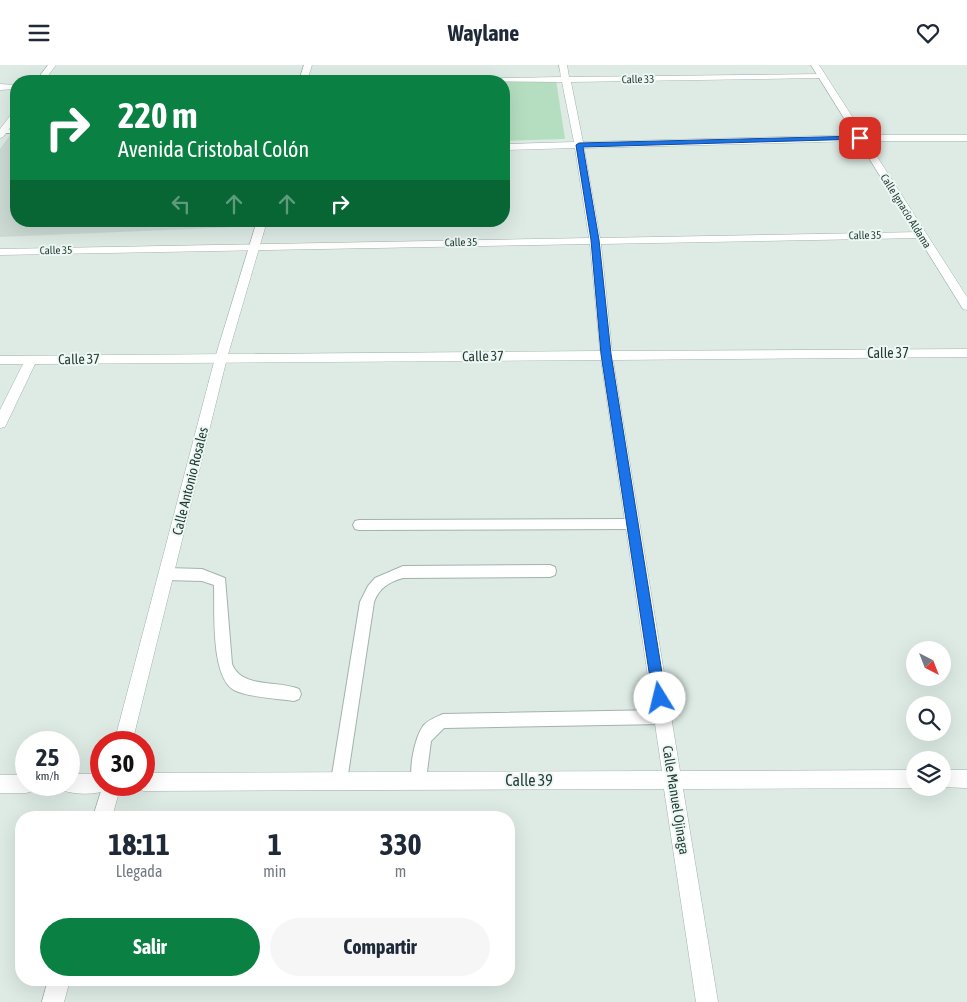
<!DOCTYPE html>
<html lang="es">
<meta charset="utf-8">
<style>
:root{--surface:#fff;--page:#f6f6f7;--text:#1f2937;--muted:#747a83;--accent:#0b8043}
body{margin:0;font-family:"Asap Condensed",sans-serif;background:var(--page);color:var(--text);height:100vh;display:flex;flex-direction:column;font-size:19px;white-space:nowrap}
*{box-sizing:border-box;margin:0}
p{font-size:16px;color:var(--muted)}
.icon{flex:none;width:28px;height:28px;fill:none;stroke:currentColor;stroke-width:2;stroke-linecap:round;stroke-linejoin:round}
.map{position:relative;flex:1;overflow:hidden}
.side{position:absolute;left:15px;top:746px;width:500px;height:175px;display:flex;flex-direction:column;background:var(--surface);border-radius:20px;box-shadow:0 5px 20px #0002}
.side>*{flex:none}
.hud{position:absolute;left:10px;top:10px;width:500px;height:152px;border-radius:20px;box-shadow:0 5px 20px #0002;background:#0b8043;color:#fff;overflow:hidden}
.needle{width:32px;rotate:138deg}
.controls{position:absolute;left:906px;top:576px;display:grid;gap:10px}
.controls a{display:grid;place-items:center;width:45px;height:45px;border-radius:50%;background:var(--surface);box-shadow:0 5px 20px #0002;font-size:25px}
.speed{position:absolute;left:15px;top:666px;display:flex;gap:10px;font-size:25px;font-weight:700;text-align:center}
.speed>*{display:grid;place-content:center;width:65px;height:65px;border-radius:50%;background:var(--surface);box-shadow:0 5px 20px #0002;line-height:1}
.speed small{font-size:12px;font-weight:400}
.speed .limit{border:8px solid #d22;background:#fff;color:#111}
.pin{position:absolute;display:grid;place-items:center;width:42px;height:42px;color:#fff;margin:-21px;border-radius:10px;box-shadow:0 2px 8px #0006}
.me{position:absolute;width:55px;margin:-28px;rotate:351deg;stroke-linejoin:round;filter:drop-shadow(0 0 4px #0008)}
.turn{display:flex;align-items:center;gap:18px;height:105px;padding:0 25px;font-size:22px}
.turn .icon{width:65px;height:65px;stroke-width:2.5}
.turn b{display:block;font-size:35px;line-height:42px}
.lanes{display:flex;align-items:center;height:48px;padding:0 25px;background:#0003;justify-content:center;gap:25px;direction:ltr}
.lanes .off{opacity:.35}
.eta{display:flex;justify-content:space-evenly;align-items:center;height:85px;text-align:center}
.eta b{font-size:30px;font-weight:700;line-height:35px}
.action{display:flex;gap:10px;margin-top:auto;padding:10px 25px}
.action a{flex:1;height:58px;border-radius:30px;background:var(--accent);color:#fff;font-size:20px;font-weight:700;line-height:58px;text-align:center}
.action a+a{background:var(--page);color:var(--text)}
header{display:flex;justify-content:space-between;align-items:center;height:65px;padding:0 25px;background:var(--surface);font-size:22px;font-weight:700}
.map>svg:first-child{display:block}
</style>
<header><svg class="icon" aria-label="menu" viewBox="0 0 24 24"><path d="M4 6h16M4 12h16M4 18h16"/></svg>Waylane<svg class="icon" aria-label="heart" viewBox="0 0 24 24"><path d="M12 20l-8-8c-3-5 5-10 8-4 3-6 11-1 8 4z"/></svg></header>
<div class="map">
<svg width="967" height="937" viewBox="0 0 967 937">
<rect width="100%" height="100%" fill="#deebe5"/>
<path fill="#ccdad4" d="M16,62V156H240L238,162L0,172V84Z"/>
<path fill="#b5dec1" d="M556,15L565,74L504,76V16Z"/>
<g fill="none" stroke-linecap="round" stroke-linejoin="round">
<g stroke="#a1b3ac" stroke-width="2">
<g id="service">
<path d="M16,64V68H0V65Z"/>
<path d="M632,454L636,455L638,459L636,463L632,464L359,465L355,464L353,460L355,456L359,455Z"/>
<path d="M550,500L555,502L556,506L555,510L550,512L403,513C389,517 379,523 374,537L347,716L345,722L339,724L333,722L331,716L360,537L368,521L375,513L403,501Z"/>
<path d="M166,503L202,504L225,513L232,599C242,624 278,615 299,624L301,629L299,634L294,636C276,633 253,633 236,626C210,615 215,545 214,520L202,516L166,515L161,513L159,509L161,505Z"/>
<path d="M663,645L668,647L670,652L668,657L663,659L444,663L431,676L425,722L419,724L413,722C408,707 414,674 423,661C428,655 436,652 443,649Z"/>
</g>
</g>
<g stroke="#a1b3ac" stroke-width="1">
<g id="minor">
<path d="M48,0H56L44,16H36Z"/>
<path d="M559,0H567L569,12L822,9L826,11L822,13L571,17L583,77L860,70L865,73L860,76L584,83L600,173L921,167L926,170L921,173L601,179L612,286L967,284V292L613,295L680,706L915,705V722H917L915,723L683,724L718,937H696L664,724L144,726L137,724L136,720H144V708L662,706L601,295L35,299L5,362L0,363V345L23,299H0V291L600,286L590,179L0,190V184L589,173L575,83L504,85V79L574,77L562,17L449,16L453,14L561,12Z"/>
<path d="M0,19L16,20V24L0,25Z"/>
<path d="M16,46V55L3,72L0,73V64L13,47Z"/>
<path d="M942,705H967V723L940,722H942Z"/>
<path d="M69,709H101V720H110L108,725C95,730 75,730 62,725L60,720H69Z"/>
<path d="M0,710H26V720H35L33,726L26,728H0Z"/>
</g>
</g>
<g stroke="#a1b3ac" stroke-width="1">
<g id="tertiary">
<path d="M304,0H312L307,16H299Z"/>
<path d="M257,156H267L227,293L132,678H114L215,293Z"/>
<path d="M103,720H121L112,752H93Z"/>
<path d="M48,915H70L64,937H42Z"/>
</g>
</g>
<g stroke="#9db7ae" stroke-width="1">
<path id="secondary" d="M811,0H819L864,70H967V76H867L967,232V245L963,244Z"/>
</g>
<use href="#service" fill="#fff" fill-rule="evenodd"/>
<use href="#minor" fill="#fff" fill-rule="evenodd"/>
<use href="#tertiary" fill="#fff" fill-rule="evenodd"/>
<use href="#secondary" fill="#fff" fill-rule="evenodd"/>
</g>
<path fill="#1a73e8" stroke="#114b97" d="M860,71L863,74L583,82L599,175L611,289L666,633L664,638L660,639L655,638L653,633L601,289L591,175L576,80L579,78Z"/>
<g text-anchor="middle" stroke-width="4" stroke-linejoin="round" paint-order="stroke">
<g font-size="11" fill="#1f3b34" stroke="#eef7f3">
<text transform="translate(638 14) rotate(-1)" y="4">Calle 33</text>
<text transform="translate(906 146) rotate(58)" y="4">Calle Ignacio Aldama</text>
<text transform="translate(865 170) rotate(-1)" y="4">Calle 35</text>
<text transform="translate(461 177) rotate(-1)" y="4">Calle 35</text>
<text transform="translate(56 185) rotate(-1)" y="4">Calle 35</text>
</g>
<g font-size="14" fill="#1f3b34" stroke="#eef7f3">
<text x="888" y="293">Calle 37</text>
<text transform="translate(483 291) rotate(-1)" y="5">Calle 37</text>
<text transform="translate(79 294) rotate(-1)" y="5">Calle 37</text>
<text transform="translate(190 416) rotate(-76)" y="5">Calle Antonio Rosales</text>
<text transform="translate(676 735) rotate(81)" y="5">Calle Manuel Ojinaga</text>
</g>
<g font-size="16" fill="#1f3b34" stroke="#eef7f3">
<text x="529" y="721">Calle 39</text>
</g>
</g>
</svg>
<div class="controls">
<a><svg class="needle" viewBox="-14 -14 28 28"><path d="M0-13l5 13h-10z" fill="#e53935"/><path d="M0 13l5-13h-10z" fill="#747a83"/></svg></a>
<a><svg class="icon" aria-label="search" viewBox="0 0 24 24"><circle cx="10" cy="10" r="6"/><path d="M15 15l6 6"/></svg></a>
<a><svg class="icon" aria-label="layers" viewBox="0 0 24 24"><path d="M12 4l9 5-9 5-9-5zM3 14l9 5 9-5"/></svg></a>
</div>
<div class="speed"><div>25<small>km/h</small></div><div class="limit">30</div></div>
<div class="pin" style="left:860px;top:73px;background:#d93025"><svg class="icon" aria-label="arrive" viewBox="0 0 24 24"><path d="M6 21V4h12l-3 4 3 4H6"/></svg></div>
<svg class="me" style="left:660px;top:633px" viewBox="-20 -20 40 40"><circle r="19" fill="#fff"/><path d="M0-13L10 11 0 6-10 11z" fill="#1a73e8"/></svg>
<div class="hud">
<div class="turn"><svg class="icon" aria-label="right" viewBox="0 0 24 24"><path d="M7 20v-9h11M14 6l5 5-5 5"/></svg><div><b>220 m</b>Avenida Cristobal Colón</div></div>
<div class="lanes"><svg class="icon off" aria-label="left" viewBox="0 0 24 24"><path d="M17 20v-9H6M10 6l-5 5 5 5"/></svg><svg class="icon off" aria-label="ahead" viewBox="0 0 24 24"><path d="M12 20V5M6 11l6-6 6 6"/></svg><svg class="icon off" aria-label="ahead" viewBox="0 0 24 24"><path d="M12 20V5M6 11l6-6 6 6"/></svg><svg class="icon" aria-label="right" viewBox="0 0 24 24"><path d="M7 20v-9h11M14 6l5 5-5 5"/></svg></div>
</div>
<section class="side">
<div class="eta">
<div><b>18:11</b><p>Llegada</p></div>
<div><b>1</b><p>min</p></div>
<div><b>330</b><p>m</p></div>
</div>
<div class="action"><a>Salir</a><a>Compartir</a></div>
</section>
</div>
